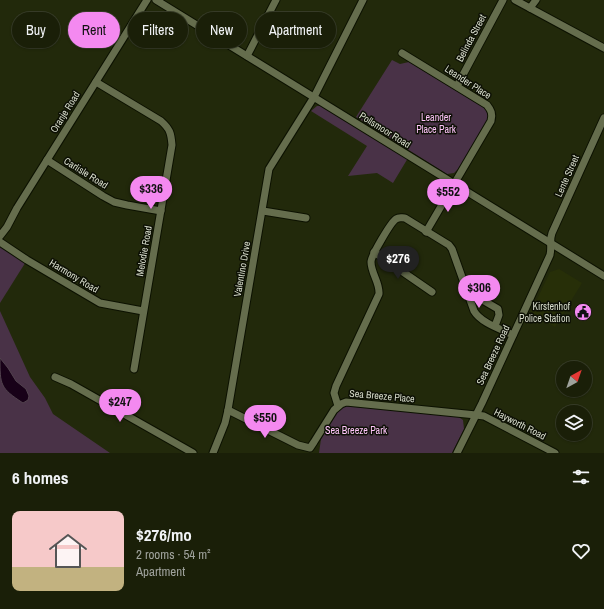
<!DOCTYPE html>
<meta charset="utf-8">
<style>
body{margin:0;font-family:"Archivo Narrow",sans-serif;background:#272c16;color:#f1f3f6;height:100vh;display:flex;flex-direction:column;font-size:15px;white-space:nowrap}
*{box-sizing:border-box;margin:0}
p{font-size:13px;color:#9fa29c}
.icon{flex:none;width:22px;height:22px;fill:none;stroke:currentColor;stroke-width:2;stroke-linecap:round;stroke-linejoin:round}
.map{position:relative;height:453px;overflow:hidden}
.details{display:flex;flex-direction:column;background:#1a1f08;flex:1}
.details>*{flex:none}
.hud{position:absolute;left:12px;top:12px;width:400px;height:36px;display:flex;gap:8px}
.needle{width:26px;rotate:40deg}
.tools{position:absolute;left:556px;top:361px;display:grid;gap:8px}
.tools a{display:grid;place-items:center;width:36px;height:36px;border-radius:50%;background:#1a1f08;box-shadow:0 1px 3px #0004,0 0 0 1px #383d29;font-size:20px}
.price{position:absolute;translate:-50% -34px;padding:0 9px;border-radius:14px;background:#f489f0;color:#111;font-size:13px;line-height:26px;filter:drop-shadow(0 1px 2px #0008)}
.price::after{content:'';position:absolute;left:50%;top:24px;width:12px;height:9px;margin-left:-6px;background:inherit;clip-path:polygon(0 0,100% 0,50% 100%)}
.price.active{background:#222;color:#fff}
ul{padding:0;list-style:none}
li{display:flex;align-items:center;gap:12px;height:100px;padding:0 12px}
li+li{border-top:1px solid #383d29}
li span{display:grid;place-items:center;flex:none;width:112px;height:80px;border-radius:8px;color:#555}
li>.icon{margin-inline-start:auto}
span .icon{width:48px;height:48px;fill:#fffc;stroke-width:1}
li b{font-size:17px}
h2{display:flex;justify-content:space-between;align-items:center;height:48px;padding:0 12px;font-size:17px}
.pill{padding:0 14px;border-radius:18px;background:#1a1f08;box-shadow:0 1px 3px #0004,0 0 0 1px #383d29;font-size:14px;line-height:36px}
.pill.active{background:#f489f0;color:#111}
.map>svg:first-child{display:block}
</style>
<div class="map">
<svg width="604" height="453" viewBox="0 0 604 453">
<rect width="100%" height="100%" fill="#22290b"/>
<path fill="#272f08" d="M559,269L582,283L555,327L531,312L550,272Z"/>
<g fill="#493247">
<path d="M392,60L400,64L409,62L483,107L488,113V121L458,169L454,173L447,174L356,117Z"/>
<path d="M317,106H324L408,158L393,183L377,173L348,176L367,146L311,111Z"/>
<path d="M0,242L27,260L0,303Z"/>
<path d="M0,311L30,377L45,398L53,414L110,453H0Z"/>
<path d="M345,406L457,416L463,420L464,429L452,453H319L321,439L338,411Z"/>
</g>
<path fill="#180118" stroke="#52434e" d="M0,358L8,368L16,381L26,389L29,396L28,400L23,403C0,388 0,385 0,358Z"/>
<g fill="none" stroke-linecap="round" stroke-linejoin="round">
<defs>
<g id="street">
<path d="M156,0L604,276"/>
<path d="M515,0L604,48"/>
<path d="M530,8L536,0"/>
<path d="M402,53L487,105C491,110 493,114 491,121L426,232"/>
<path d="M247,56L276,0"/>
<path d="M96,82L161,121C170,129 171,133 172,145L134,369"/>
<path d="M457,86L503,0"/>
<path d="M47,160L103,196L114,202L127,205L161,211"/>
<path d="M263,211L306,218"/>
<path d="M0,236L7,227L17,208L147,0"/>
<path d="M0,242L27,260L100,303L143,311"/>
<path d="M374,252L432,292"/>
<path d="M467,291L498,309L499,315L495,326"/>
<path d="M55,377L71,384L193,453"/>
<path d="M338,406L334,393L336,386L379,294C380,283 371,273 371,262C371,256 391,222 396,219C399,217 401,218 405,218L449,245L452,249L474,311C481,323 501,329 513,335"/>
<path d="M228,410L298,445L310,448L314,442L334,410L341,404L346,402L476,415L484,416L555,453"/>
<path d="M213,453L225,423L228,410L269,169L314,97L363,0"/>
<path d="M457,453L482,403L550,255C552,247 549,241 552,233L604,118"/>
</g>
</defs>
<use href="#street" stroke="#0c1100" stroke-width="9"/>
<use href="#street" stroke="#656d4d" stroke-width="7"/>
</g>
<defs>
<symbol id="civic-disc" viewBox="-11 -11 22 22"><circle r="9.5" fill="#f489f0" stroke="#0d1005"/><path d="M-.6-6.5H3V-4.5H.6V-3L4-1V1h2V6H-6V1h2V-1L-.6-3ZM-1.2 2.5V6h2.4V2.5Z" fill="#111"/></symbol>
</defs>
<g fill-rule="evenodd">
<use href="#civic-disc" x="573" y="302" width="20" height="20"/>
</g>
<g text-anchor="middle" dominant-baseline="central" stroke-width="3" stroke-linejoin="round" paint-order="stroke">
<g font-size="10" fill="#d8ddcc" stroke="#0d1005">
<text transform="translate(471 38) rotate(-62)">Belinda Street</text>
<text transform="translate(468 82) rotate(33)">Leander Place</text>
<text transform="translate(65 112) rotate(-58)">Oranje Road</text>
<text transform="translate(385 130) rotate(32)">Pollsmoor Road</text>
<text transform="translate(86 173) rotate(32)">Carlisle Road</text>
<text transform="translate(567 176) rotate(-66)">Lente Street</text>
<text transform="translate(144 251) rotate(-80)">Melodie Road</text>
<text transform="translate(242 269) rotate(-80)">Valentino Drive</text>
<text transform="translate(74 276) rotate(31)">Harmony Road</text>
<text transform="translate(493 355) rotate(-65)">Sea Breeze Road</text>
<text transform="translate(382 396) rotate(5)">Sea Breeze Place</text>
<text transform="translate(520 424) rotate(27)">Hayworth Road</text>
</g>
<g font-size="10" fill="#ffc5fb" stroke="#0d1005">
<text x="436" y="117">Leander<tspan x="436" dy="12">Place Park</tspan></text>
<text x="356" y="430">Sea Breeze Park</text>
</g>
<g font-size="10" fill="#d8ddcc" stroke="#0d1005" text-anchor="end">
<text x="570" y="306">Kirstenhof<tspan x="570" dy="12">Police Station</tspan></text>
</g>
</g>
</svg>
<div class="tools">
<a><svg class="needle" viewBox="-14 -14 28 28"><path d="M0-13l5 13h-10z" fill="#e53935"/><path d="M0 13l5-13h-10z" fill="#9fa29c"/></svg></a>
<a><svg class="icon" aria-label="layers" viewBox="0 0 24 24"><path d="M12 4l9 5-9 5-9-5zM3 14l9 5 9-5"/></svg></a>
</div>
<b class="price" style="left:151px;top:210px">$336</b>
<b class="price" style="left:448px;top:213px">$552</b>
<b class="price active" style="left:398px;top:280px">$276</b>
<b class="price" style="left:479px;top:309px">$306</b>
<b class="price" style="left:120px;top:423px">$247</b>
<b class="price" style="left:265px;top:439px">$550</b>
<div class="hud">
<a class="pill">Buy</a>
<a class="pill active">Rent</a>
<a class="pill">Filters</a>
<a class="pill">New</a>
<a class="pill">Apartment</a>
</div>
</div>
<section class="details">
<h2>6 homes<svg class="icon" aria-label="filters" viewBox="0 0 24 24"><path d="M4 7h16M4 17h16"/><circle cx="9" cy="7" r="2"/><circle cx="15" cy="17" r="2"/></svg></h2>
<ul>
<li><span style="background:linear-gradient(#f6c9c9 70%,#c2b280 0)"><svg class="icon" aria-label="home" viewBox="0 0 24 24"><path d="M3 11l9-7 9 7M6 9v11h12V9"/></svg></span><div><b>$276/mo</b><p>2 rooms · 54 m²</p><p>Apartment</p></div><svg class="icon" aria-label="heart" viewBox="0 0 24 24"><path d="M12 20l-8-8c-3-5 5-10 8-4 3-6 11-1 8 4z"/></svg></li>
</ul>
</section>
